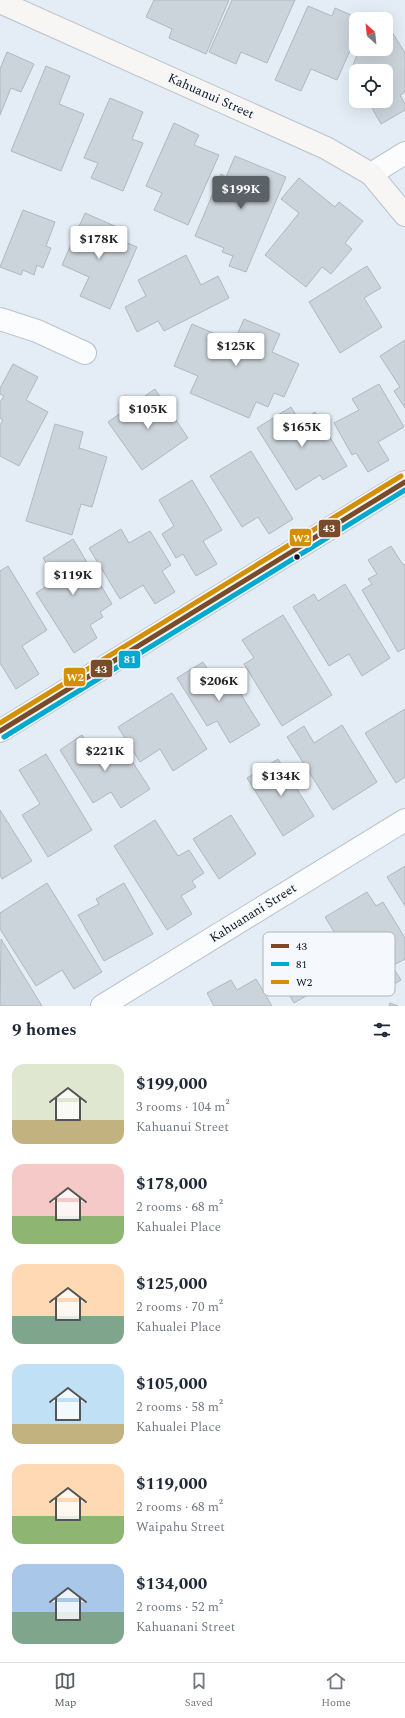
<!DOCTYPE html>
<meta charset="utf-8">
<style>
body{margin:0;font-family:Spectral,serif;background:#f6f6f7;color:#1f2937;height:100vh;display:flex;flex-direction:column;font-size:15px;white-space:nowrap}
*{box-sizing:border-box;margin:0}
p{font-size:13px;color:#747a83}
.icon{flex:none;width:22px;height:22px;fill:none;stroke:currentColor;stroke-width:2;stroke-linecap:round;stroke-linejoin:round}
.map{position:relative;height:1006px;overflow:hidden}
.sheet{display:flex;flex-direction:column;background:#fff;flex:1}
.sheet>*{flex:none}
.needle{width:26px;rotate:333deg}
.tools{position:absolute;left:349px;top:12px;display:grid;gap:8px}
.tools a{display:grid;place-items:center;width:44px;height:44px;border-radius:8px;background:#fff;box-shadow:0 4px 16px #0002;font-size:20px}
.price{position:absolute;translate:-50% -34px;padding:0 9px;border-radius:4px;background:#fff;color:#222;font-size:13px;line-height:26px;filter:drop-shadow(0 1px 2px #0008)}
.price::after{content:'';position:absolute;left:50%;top:24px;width:12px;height:9px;margin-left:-6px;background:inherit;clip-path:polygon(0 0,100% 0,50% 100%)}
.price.selected{background:#5a6167;color:#fff}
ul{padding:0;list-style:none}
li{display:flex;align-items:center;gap:12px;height:100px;padding:0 12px}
li span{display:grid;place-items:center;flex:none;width:112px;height:80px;border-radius:12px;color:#555}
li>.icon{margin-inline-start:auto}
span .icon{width:48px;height:48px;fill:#fffc;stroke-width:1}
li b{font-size:17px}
h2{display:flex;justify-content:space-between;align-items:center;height:48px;padding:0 12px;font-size:17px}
.dock{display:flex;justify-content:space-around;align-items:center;height:56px;border-top:1px solid #e0e1e3;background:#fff;font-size:11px;color:#747a83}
.dock a{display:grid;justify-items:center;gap:2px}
.dock .selected{color:#5a6167}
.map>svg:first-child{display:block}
</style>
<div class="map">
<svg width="405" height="1006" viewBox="0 0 405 1006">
<rect width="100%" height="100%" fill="#e4edf5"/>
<g fill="#ccd4db" stroke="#b0b8bf">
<path d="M154,0H229L206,54L169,38L172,29L146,17Z"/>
<path d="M232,0H295L267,63L241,52L236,64L209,52Z"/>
<path d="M308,6L332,16L335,8L360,19H356V37L337,80L311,69L301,91L275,80Z"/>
<path d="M389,27L405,53V92L400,95L405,104V110L381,124L368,101H386V71H356V81L351,71L359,49H386V28Z"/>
<path d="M7,52L34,64L21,92L11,88L0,115V69Z"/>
<path d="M46,66L70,76L59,104L84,114L61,171L11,151Z"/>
<path d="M110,98L143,112L132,139L143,143L123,191L91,178L98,163L84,158Z"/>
<path d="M174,123L199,135L194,145L219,155L188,225L154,210L162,193L146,186Z"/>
<path d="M235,156L286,177L246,272L229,266L233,256L222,252L224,248L195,236L221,174L226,177Z"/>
<path d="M299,178L335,207L339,202L363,221L345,243L352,249L331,274L322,267L306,287L265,255L299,213L281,199Z"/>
<path d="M23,210L55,222L46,246L51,248L43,268L37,265L34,275L23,270L21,275L0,267Z"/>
<path d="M85,213L117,227L113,237L137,247L110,309L80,296L89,277L62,265Z"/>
<path d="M186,255L201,285L218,276L229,298L164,331L158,321L137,332L125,307L146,296L138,280Z"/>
<path d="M367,266L381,288L364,298L382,327L340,353L309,302Z"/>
<path d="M244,319L280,334L272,352L299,364L284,397L274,393L268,407L256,402L249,418L190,393L198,376L174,366L192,324L234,342Z"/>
<path d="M405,340V408L394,391L400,387L380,356Z"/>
<path d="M13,364L38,377L26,400L48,412L19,466L0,456V425L3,420L0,418V402L4,396L0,394V388Z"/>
<path d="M379,384L404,427L378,442L389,460L368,472L356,453L352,455L334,423L359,410L352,399Z"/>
<path d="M155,389L188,438L142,470L108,422Z"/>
<path d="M291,407L300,422L315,412L347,466L323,480L320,475L296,490L257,428Z"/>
<path d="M55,424L83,432L79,448L107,457L92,507L81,504L72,535L26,521Z"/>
<path d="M251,451L293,519L269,534L258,517L242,527L210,476Z"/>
<path d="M192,480L222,530L203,541L217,564L196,576L183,554L176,558L162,534L174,526L159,500Z"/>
<path d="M121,529L129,543L150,531L171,565L162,571L175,592L155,604L143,585L120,599L89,548Z"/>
<path d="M73,539L112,604L100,612L103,617L90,625L97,638L74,653L36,593L56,580L43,558Z"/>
<path d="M391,546L403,565L405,564V648L398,652L362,590L372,584L368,579L377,574L368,560Z"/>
<path d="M8,566L47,630L22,646L39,674L16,689L0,663V571Z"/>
<path d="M345,584L390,658L362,676L349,654L329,666L293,607L314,594L318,601Z"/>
<path d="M283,615L332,695L282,726L244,664L254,658L242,640Z"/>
<path d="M203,662L217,684L230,677L260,725L230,743L217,721L207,726L177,678Z"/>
<path d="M172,693L207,749L173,771L160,749L140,762L118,727Z"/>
<path d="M405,709V777L396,783L365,733Z"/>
<path d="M342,725L377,782L333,810L287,737L304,726L314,743Z"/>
<path d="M82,735L96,756L119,741L150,789L121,808L111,792L93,803L60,750Z"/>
<path d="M46,754L92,830L48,857L22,815L40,804L19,770Z"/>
<path d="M278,759L314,816L283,836L247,778Z"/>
<path d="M0,810L32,861L2,879L0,875Z"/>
<path d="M231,815L256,854L219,879L193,839Z"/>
<path d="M155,820L178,856L189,850L204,873L192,881L196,887L181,896L192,914L167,930L114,846Z"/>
<path d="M405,866V906L387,877Z"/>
<path d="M47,883L102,972L74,989L62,970L36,986L0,929V913Z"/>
<path d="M124,883L153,934L104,961L78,915L99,904L96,899Z"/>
<path d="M367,892L376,906L383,902L405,938V959L392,966L401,980L373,996L325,917Z"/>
<path d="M292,934L302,953L328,938L347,972L294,1003L263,951Z"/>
<path d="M1,939L42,1006H0Z"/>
<path d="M256,979L272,1006H214L207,993L231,980L237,990Z"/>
<path d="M390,1003L398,1006H389Z"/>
</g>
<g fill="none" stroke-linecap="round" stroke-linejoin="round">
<defs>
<g id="street">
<path d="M371,174L405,153"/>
<path d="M0,319L37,331L85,353"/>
<path d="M102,1006L405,820"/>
</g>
<g id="secondary">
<path d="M0,2L326,148L371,174L405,215"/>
<path d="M0,731L405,482"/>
</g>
</defs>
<use href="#street" stroke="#bbc3c9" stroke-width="24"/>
<use href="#secondary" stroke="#bbc3c9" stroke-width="24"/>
<use href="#street" stroke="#fbfcfe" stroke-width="22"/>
<use href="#secondary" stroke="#f7f6f5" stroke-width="22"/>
<defs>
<path id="bus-1" d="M0,731L405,482"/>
<path id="bus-2" d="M4,737L405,490"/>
<path id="bus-3" d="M0,723L401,476"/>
</defs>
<use href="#bus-1" stroke="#f5f9fd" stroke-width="8"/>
<use href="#bus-2" stroke="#f5f9fd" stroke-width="8"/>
<use href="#bus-3" stroke="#f5f9fd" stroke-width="8"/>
<use href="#bus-1" stroke="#7a4b2a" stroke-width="5"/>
<use href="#bus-2" stroke="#00a9ce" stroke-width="5"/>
<use href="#bus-3" stroke="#d49004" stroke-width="5"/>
</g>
<circle fill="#0f161b" stroke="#f5f9fd" stroke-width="1.5" cx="297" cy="557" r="3.5"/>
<g text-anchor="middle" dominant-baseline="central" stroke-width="3" stroke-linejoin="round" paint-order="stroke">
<g font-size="13" fill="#0f161b" stroke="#f5f9fd">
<text transform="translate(211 96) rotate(24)">Kahuanui Street</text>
<text transform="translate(253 913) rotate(-32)">Kahuanani Street</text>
</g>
</g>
<rect x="263" y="932" width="132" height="64" rx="6" fill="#f5f9fd" stroke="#b0b5b9" stroke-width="1"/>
<rect x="271" y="944" width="18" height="4" fill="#7a4b2a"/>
<rect x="271" y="962" width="18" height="4" fill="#00a9ce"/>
<rect x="271" y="980" width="18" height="4" fill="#d49004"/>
<g font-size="11" fill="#0f161b">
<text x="296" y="950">43</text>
<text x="296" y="968">81</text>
<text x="296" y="986">W2</text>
</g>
<g stroke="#f5f9fd" stroke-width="1.5">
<rect x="318" y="519" width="23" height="19" rx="4" fill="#7a4b2a"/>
<rect x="289" y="528" width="23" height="19" rx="4" fill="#d49004"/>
<rect x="118" y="650" width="23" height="19" rx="4" fill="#00a9ce"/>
<rect x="90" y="659" width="23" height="19" rx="4" fill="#7a4b2a"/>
<rect x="63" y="667" width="23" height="20" rx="4" fill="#d49004"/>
</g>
<g font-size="11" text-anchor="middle" font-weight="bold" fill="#fff">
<text x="329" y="532">43</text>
<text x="301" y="542">W2</text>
<text x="130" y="663">81</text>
<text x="101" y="673">43</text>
<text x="75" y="681">W2</text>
</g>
</svg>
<div class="tools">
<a><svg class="needle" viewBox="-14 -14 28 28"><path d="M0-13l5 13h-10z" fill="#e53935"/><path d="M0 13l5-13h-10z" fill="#747a83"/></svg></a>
<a><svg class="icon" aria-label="locate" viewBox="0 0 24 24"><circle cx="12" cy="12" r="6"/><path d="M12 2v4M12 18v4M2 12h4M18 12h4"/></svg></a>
</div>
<b class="price selected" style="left:241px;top:210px">$199K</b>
<b class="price" style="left:99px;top:260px">$178K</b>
<b class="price" style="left:236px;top:367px">$125K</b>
<b class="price" style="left:148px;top:430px">$105K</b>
<b class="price" style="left:302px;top:448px">$165K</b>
<b class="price" style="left:73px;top:596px">$119K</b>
<b class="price" style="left:219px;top:702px">$206K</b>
<b class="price" style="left:105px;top:772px">$221K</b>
<b class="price" style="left:281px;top:797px">$134K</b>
</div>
<section class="sheet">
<h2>9 homes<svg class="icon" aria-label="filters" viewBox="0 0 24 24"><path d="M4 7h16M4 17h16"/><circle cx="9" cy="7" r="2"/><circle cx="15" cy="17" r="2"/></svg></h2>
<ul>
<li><span style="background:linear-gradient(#dfe7d0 70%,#c2b280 0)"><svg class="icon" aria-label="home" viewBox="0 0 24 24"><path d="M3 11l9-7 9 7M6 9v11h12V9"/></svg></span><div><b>$199,000</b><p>3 rooms · 104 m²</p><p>Kahuanui Street</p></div></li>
<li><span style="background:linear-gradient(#f6c9c9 65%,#8fb573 0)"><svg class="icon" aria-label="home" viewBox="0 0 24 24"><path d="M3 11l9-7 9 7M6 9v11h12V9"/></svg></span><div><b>$178,000</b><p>2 rooms · 68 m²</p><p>Kahualei Place</p></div></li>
<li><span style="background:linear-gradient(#ffd9b3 65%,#7fa58c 0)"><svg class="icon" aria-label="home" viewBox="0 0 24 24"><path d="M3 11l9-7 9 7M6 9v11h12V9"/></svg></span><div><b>$125,000</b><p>2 rooms · 70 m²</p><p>Kahualei Place</p></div></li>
<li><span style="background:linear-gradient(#bfe0f5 75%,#c2b280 0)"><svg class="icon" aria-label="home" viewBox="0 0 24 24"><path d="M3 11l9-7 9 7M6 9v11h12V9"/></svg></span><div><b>$105,000</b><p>2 rooms · 58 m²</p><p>Kahualei Place</p></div></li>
<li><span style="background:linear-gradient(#ffd9b3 65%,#8fb573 0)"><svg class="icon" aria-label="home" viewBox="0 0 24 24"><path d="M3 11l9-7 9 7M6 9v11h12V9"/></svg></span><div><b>$119,000</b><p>2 rooms · 68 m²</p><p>Waipahu Street</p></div></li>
<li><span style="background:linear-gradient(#a9c7e8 60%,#7fa58c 0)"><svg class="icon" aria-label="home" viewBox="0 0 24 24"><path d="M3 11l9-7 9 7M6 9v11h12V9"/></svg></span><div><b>$134,000</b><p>2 rooms · 52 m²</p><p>Kahuanani Street</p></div></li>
</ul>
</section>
<nav class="dock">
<a class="selected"><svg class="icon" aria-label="map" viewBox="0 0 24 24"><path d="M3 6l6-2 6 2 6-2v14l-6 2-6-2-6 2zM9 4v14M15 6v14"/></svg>Map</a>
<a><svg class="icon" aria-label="saved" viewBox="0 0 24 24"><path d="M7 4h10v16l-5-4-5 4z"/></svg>Saved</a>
<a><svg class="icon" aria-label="home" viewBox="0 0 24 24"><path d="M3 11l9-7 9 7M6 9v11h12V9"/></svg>Home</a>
</nav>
